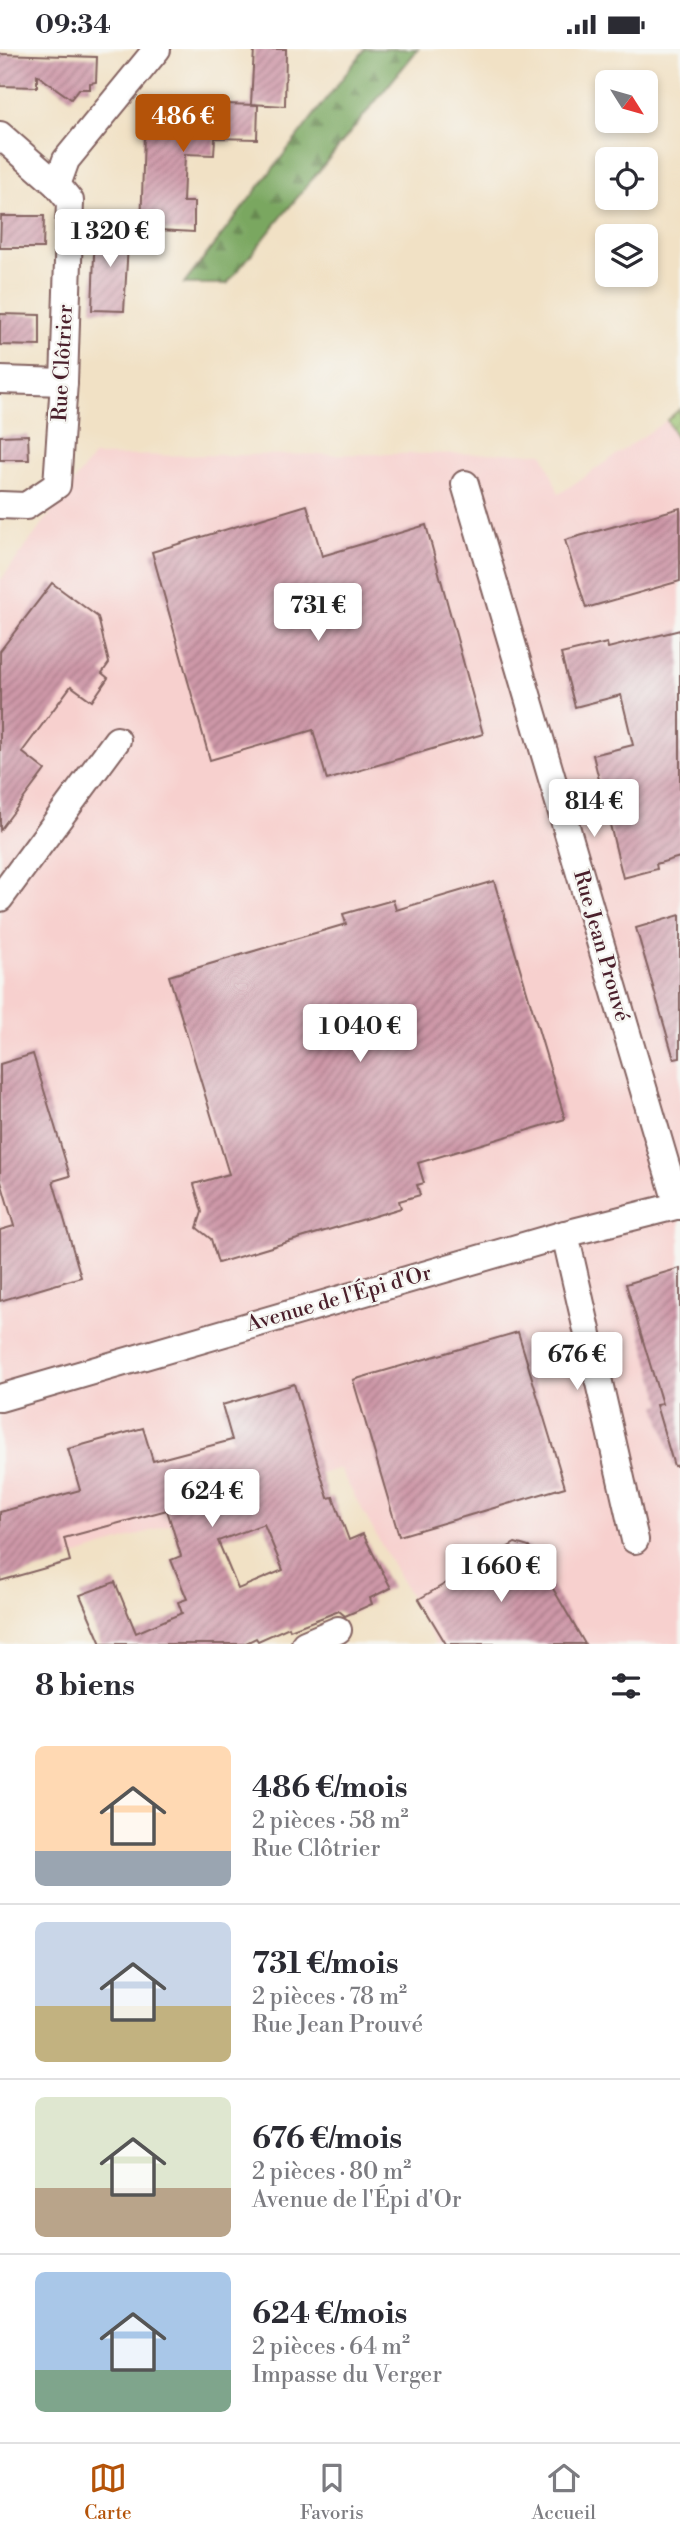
<!DOCTYPE html>
<html lang="fr">
<meta charset="utf-8">
<style>
body{margin:0;font-family:"Libre Bodoni",serif;background:#f7f7f7;color:#2b2b33;height:100vh;display:flex;flex-direction:column;font-size:26px;white-space:nowrap}
*{box-sizing:border-box;margin:0}
p{font-size:23px;color:#7c7c81}
.icon{flex:none;width:38px;height:38px;fill:none;stroke:currentColor;stroke-width:2;stroke-linecap:round;stroke-linejoin:round}
.map{position:relative;height:1595px;overflow:hidden}
.sheet{display:flex;flex-direction:column;background:#fff;flex:1}
.sheet>*{flex:none}
.needle{width:46px;rotate:127deg}
.tools{position:absolute;left:595px;top:21px;display:grid;gap:14px}
.tools a{display:grid;place-items:center;width:63px;height:63px;border-radius:10px;background:#fff;box-shadow:0 4px 10px #0003;font-size:35px}
.price{position:absolute;translate:-50% -60px;padding:0 16px;border-radius:7px;background:#fff;color:#222;font-size:23px;line-height:46px;filter:drop-shadow(0 2px 4px #0008)}
.price::after{content:'';position:absolute;left:50%;top:42px;width:21px;height:16px;margin-left:-10px;background:inherit;clip-path:polygon(0 0,100% 0,50% 100%)}
.price.current{background:#b45309;color:#fff}
ul{padding:0;list-style:none}
li{display:flex;align-items:center;gap:21px;height:175px;padding:0 35px}
li+li{border-top:2px solid #e1e1e2}
li span{display:grid;place-items:center;flex:none;width:196px;height:140px;border-radius:10px;color:#555}
li>.icon{margin-inline-start:auto}
span .icon{width:84px;height:84px;fill:#fffc;stroke-width:1}
li b{font-size:30px}
h2{display:flex;justify-content:space-between;align-items:center;height:84px;padding:0 35px;font-size:30px}
.status{display:flex;justify-content:space-between;align-items:center;height:49px;padding:0 35px;background:#fff;direction:ltr}
.status svg{height:19px;fill:currentColor}
.menu{display:flex;justify-content:space-around;align-items:center;height:98px;border-top:2px solid #e1e1e2;background:#fff;font-size:19px;color:#7c7c81}
.menu a{display:grid;justify-items:center;gap:4px}
.menu .current{color:#b45309}
.map>svg:first-child{display:block}
</style>
<div class="status"><b>09:34</b><svg viewBox="0 0 49 12"><path d="M0 12V9h3v3zM5 12V6h3v6zM10 12V3h3v9zM15 12V0h3v12zM26 1h20v11H26zM47 4h2v5h-2z"/></svg></div>
<div class="map">
<svg width="680" height="1595" viewBox="0 0 680 1595">
<defs>
<pattern id="forest-firs" width="22" height="20" patternUnits="userSpaceOnUse" patternTransform="scale(1.75)"><rect width="22" height="20" fill="#7aa761"/><path d="M5 1l3.5 6h-7zM16 11l3.5 6h-7z" fill="#668750"/></pattern>
<pattern id="garden-furrows" width="10" height="10" patternUnits="userSpaceOnUse" patternTransform="scale(1.75)"><rect width="10" height="10" fill="#99c16e"/><path d="M-1 1l2-2M0 10L10 0M9 11l2-2" fill="none" stroke="#85a55f"/></pattern>
<pattern id="building-hatch" width="6" height="6" patternUnits="userSpaceOnUse" patternTransform="scale(1.75)"><rect width="6" height="6" fill="#ce98a8"/><path d="M-1 1l2-2M0 6l6-6M5 7l2-2" fill="none" stroke="#a97b89"/></pattern>
</defs>
<rect width="100%" height="100%" fill="#f6f6f2"/>
<filter id="ink" filterUnits="userSpaceOnUse"><feTurbulence type="fractalNoise" baseFrequency=".0143" numOctaves="2"/><feDisplacementMap in="SourceGraphic" scale="14" xChannelSelector="R" yChannelSelector="G"/><feConvolveMatrix kernelMatrix="1 2 1 2 8 2 1 2 1" color-interpolation-filters="sRGB"/></filter>
<filter id="wash" filterUnits="userSpaceOnUse"><feTurbulence type="fractalNoise" baseFrequency=".00686" numOctaves="4" result="noise"/><feDisplacementMap in="SourceGraphic" scale="28" xChannelSelector="R" yChannelSelector="G"/><feGaussianBlur stdDeviation="1.57" result="paint"/><feColorMatrix in="noise" values="0 0 0 0 0 0 0 0 0 0 0 0 0 0 0 0 0 1.4 0 .05"/><feComposite in="paint" operator="in"/></filter>
<g filter="url(#wash)">
<rect width="100%" height="100%" fill="#f1e1c5"/>
<path fill="#f7d0ce" d="M667,371L680,397V1595H436L339,1419L0,1532V532L93,407L543,404L559,445Z"/>
<path fill="url(#forest-firs)" stroke="#626346" stroke-width="2" d="M365,0H418L227,235H184Z"/>
<path fill="url(#garden-furrows)" stroke="#72704c" stroke-width="2" d="M680,360V397L667,371Z"/>
<g id="blocks">
<g fill="url(#building-hatch)" fill-rule="evenodd">
<path d="M254,0H286L285,57L251,55Z"/>
<path d="M0,5L97,8L96,33L90,34V40H79L71,50L37,26V38L0,37Z"/>
<path d="M155,50L187,52V54L258,56L257,90L215,89L214,106L185,105L183,153H194V183L141,180L145,55Z"/>
<path d="M1,167H44L43,199H0Z"/>
<path d="M95,178L129,179L124,262L92,261Z"/>
<path d="M0,265L40,266V297L0,296Z"/>
<path d="M28,386L29,411H0V387Z"/>
<path d="M307,456L322,507L426,476L483,685L327,731L313,681L210,711L152,503Z"/>
<path d="M680,459V532L586,559L565,491Z"/>
<path d="M52,534L98,568L109,614L102,624L108,629L92,652L71,637L22,703L45,721L0,781V602Z"/>
<path d="M680,581V808L656,815L657,820L623,829L593,706L633,696L621,646L575,658L561,605L607,594L608,599Z"/>
<path d="M494,832L565,1070L418,1114L424,1134L417,1136L420,1146L399,1152L401,1159L218,1214L211,1190L197,1179L202,1163L194,1135L229,1125L169,927L346,875L343,865L393,851L396,861Z"/>
<path d="M680,866V1009L674,1010L636,879Z"/>
<path d="M33,1005L70,1127L53,1132L81,1228L0,1252V1181L14,1177L0,1129V1015Z"/>
<path d="M680,1219V1416L674,1417L656,1356L662,1355L626,1235Z"/>
<path d="M518,1283L565,1438L399,1487L353,1331Z"/>
<path d="M294,1335L328,1449L333,1448L349,1491L363,1485L391,1539L370,1549L372,1555L345,1567L339,1562L290,1581L289,1578L258,1592L256,1589L244,1595H101L80,1546L115,1533L136,1584L182,1564L178,1553L187,1550L171,1511L181,1507L167,1461L64,1489L70,1512L0,1532V1463L80,1441L68,1400L143,1379L153,1412L232,1391L222,1356ZM264,1475L283,1521L238,1540L218,1492Z"/>
<path d="M515,1494L529,1498L585,1595H446L419,1550Z"/>
</g>
</g>
</g>
<g filter="url(#ink)">
<use href="#blocks" fill-opacity="0" stroke="#846361" stroke-width="2"/>
<g fill="none" stroke-linecap="round" stroke-linejoin="round">
<defs>
<g id="street">
<path d="M0,86L57,136"/>
<path d="M0,331L64,333"/>
<path d="M465,435L678,1157"/>
<path d="M0,456L26,457L57,436L64,333L70,152L57,136L66,111L157,0"/>
<path d="M0,849L117,691"/>
<path d="M565,1185L635,1491"/>
<path d="M0,1349L565,1185L680,1156"/>
<path d="M305,1595L338,1581"/>
</g>
</defs>
<use href="#street" stroke="#846361" stroke-width="30"/>
<use href="#street" stroke="#fff" stroke-width="26"/>
</g>
</g>
<g text-anchor="middle" dominant-baseline="central" stroke-width="5" stroke-linejoin="round" paint-order="stroke">
<g font-size="21" fill="#4a1f2b" stroke="#f6f6f2">
<text transform="translate(63 314) rotate(-87)">Rue Clôtrier</text>
<text transform="translate(601 897) rotate(74)">Rue Jean Prouvé</text>
<text transform="translate(339 1250) rotate(-16)">Avenue de l'Épi d'Or</text>
</g>
</g>
</svg>
<div class="tools">
<a><svg class="needle" viewBox="-14 -14 28 28"><path d="M0-13l5 13h-10z" fill="#e53935"/><path d="M0 13l5-13h-10z" fill="#7c7c81"/></svg></a>
<a><svg class="icon" aria-label="locate" viewBox="0 0 24 24"><circle cx="12" cy="12" r="6"/><path d="M12 2v4M12 18v4M2 12h4M18 12h4"/></svg></a>
<a><svg class="icon" aria-label="layers" viewBox="0 0 24 24"><path d="M12 4l9 5-9 5-9-5zM3 14l9 5 9-5"/></svg></a>
</div>
<b class="price current" style="left:183px;top:105px">486 €</b>
<b class="price" style="left:110px;top:220px">1 320 €</b>
<b class="price" style="left:318px;top:594px">731 €</b>
<b class="price" style="left:594px;top:790px">814 €</b>
<b class="price" style="left:360px;top:1015px">1 040 €</b>
<b class="price" style="left:577px;top:1343px">676 €</b>
<b class="price" style="left:212px;top:1480px">624 €</b>
<b class="price" style="left:501px;top:1555px">1 660 €</b>
</div>
<section class="sheet">
<h2>8 biens<svg class="icon" aria-label="filters" viewBox="0 0 24 24"><path d="M4 7h16M4 17h16"/><circle cx="9" cy="7" r="2"/><circle cx="15" cy="17" r="2"/></svg></h2>
<ul>
<li><span style="background:linear-gradient(#ffd9b3 75%,#9aa5b1 0)"><svg class="icon" aria-label="home" viewBox="0 0 24 24"><path d="M3 11l9-7 9 7M6 9v11h12V9"/></svg></span><div><b>486 €/mois</b><p>2 pièces · 58 m²</p><p>Rue Clôtrier</p></div></li>
<li><span style="background:linear-gradient(#c9d6e8 60%,#c2b280 0)"><svg class="icon" aria-label="home" viewBox="0 0 24 24"><path d="M3 11l9-7 9 7M6 9v11h12V9"/></svg></span><div><b>731 €/mois</b><p>2 pièces · 78 m²</p><p>Rue Jean Prouvé</p></div></li>
<li><span style="background:linear-gradient(#dfe7d0 65%,#b9a48a 0)"><svg class="icon" aria-label="home" viewBox="0 0 24 24"><path d="M3 11l9-7 9 7M6 9v11h12V9"/></svg></span><div><b>676 €/mois</b><p>2 pièces · 80 m²</p><p>Avenue de l'Épi d'Or</p></div></li>
<li><span style="background:linear-gradient(#a9c7e8 70%,#7fa58c 0)"><svg class="icon" aria-label="home" viewBox="0 0 24 24"><path d="M3 11l9-7 9 7M6 9v11h12V9"/></svg></span><div><b>624 €/mois</b><p>2 pièces · 64 m²</p><p>Impasse du Verger</p></div></li>
</ul>
</section>
<nav class="menu">
<a class="current"><svg class="icon" aria-label="map" viewBox="0 0 24 24"><path d="M3 6l6-2 6 2 6-2v14l-6 2-6-2-6 2zM9 4v14M15 6v14"/></svg>Carte</a>
<a><svg class="icon" aria-label="saved" viewBox="0 0 24 24"><path d="M7 4h10v16l-5-4-5 4z"/></svg>Favoris</a>
<a><svg class="icon" aria-label="home" viewBox="0 0 24 24"><path d="M3 11l9-7 9 7M6 9v11h12V9"/></svg>Accueil</a>
</nav>
